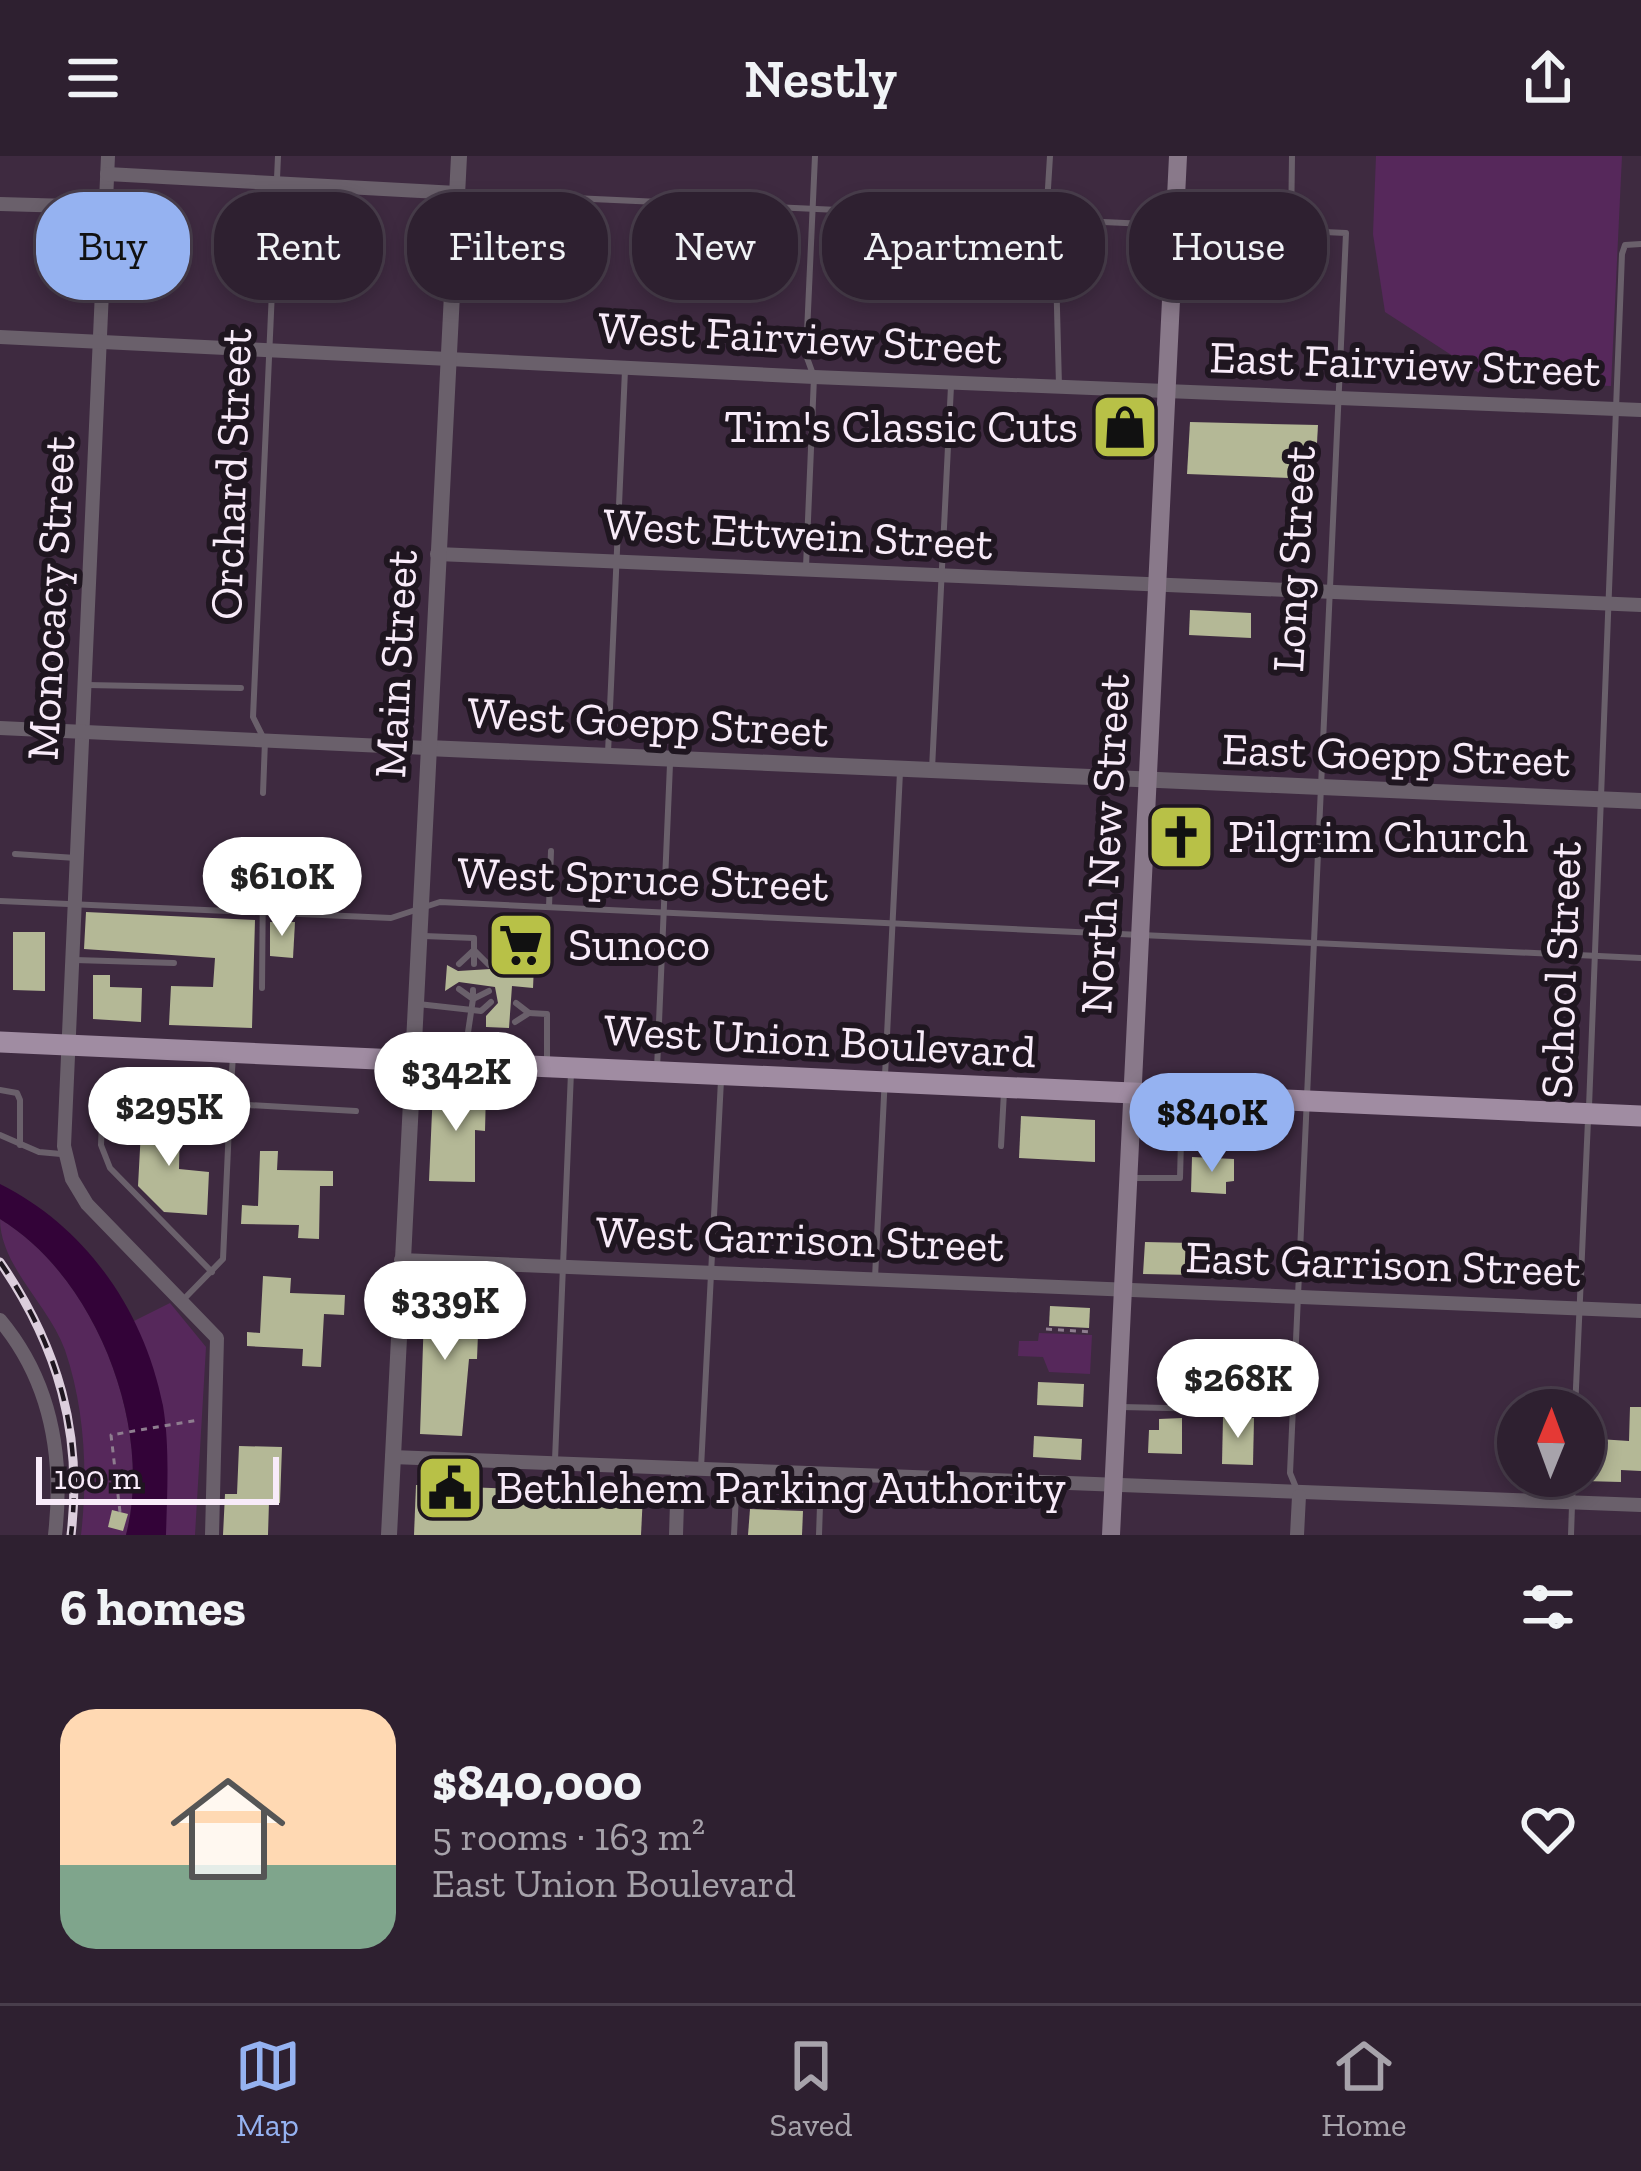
<!DOCTYPE html>
<meta charset="utf-8">
<style>
body{margin:0;font-family:"Zilla Slab",serif;background:#362838;color:#f1f3f6;height:100vh;display:flex;flex-direction:column;font-size:45px;white-space:nowrap}
*{box-sizing:border-box;margin:0}
p{font-size:39px;color:#a7a3ab}
.icon{flex:none;width:66px;height:66px;fill:none;stroke:currentColor;stroke-width:2;stroke-linecap:round;stroke-linejoin:round}
.map{position:relative;height:1379px;overflow:hidden}
.side{display:flex;flex-direction:column;background:#2e2030;flex:1}
.side>*{flex:none}
.top-card{position:absolute;left:36px;top:36px;width:1569px;height:108px;display:flex;gap:24px}
.needle{width:78px;rotate:1deg}
.buttons{position:absolute;left:1497px;top:1233px;display:grid;gap:24px}
.buttons a{display:grid;place-items:center;width:108px;height:108px;border-radius:50%;background:#2e2030;box-shadow:0 6px 18px #0003,0 0 0 3px #493e4c;font-size:60px}
.scale{position:absolute;left:36px;bottom:30px;width:243px;box-sizing:border-box;padding-left:12px;border:6px solid #f8ebf9;border-top:0;font-size:33px;line-height:42px;white-space:nowrap;color:#f8ebf9;-webkit-text-stroke:9px #1f1620;paint-order:stroke}
.price{position:absolute;translate:-50% -102px;padding:0 27px;border-radius:42px;background:#fff;color:#222;font-size:39px;line-height:78px;filter:drop-shadow(0 3px 6px #0008)}
.price::after{content:'';position:absolute;left:50%;top:72px;width:36px;height:27px;margin-left:-18px;background:inherit;clip-path:polygon(0 0,100% 0,50% 100%)}
.price.current{background:#95b2f1;color:#111}
ul{padding:0;list-style:none}
li{display:flex;align-items:center;gap:36px;height:300px;padding:0 60px}
li+li{border-top:3px solid #493e4c}
li span{display:grid;place-items:center;flex:none;width:336px;height:240px;border-radius:36px;color:#555}
li>.icon{margin-inline-start:auto}
span .icon{width:144px;height:144px;fill:#fffc;stroke-width:1}
li b{font-size:51px}
h2{display:flex;justify-content:space-between;align-items:center;height:144px;padding:0 60px;font-size:51px}
.tag{padding:0 42px;border-radius:48px;background:#2e2030;box-shadow:0 6px 18px #0003,0 0 0 3px #493e4c;font-size:42px;line-height:108px}
.tag.current{background:#95b2f1;color:#111}
header{display:flex;justify-content:space-between;align-items:center;height:156px;padding:0 60px;background:#2e2030;font-size:54px;font-weight:600}
.tab-bar{display:flex;justify-content:space-around;align-items:center;height:168px;border-top:3px solid #493e4c;background:#2e2030;font-size:33px;color:#a7a3ab}
.tab-bar a{display:grid;justify-items:center;gap:6px}
.tab-bar .current{color:#95b2f1}
.map>svg:first-child{display:block}
</style>
<header><svg class="icon" aria-label="menu" viewBox="0 0 24 24"><path d="M4 6h16M4 12h16M4 18h16"/></svg>Nestly<svg class="icon" aria-label="share" viewBox="0 0 24 24"><path d="M12 15V3M7 8l5-5 5 5M5 13v7h14v-7"/></svg></header>
<div class="map">
<svg width="1641" height="1379" viewBox="0 0 1641 1379">
<rect width="100%" height="100%" fill="#3e2a40"/>
<g fill="#56285b">
<path d="M1376,0H1622L1611,230L1493,226L1385,156L1373,78Z"/>
<path d="M0,1063C96,1121 154,1272 126,1379H81C88,1318 85,1253 65,1194C49,1149 0,1110 0,1063Z"/>
<path d="M170,1147L206,1191L195,1379H166L163,1250L132,1166Z"/>
<path d="M1039,1177L1092,1179L1090,1218L1049,1216L1043,1201L1018,1200L1019,1185H1038Z"/>
</g>
<path fill="#330338" d="M0,1028C86,1071 144,1154 163,1250C170,1291 167,1338 166,1379H126C154,1272 96,1121 0,1063Z"/>
<g fill="#b4b896">
<path d="M1190,266L1318,269L1315,323L1187,318Z"/>
<path d="M1190,454L1251,457V482L1189,479Z"/>
<path d="M86,756L255,764L252,872L169,869L171,830L213,831L215,802L84,793Z"/>
<path d="M509,764L536,765L533,832L512,830L509,872L486,871V860L498,847L495,831L459,826L445,835L447,809L458,815L507,812Z"/>
<path d="M270,766H295L293,802L270,800Z"/>
<path d="M13,776H45V835L13,834Z"/>
<path d="M93,819H110V831L142,832L141,866L93,863Z"/>
<path d="M433,933L486,935L485,975L475,974V1026L429,1025Z"/>
<path d="M142,956L168,958V967L180,963L179,1013L209,1016L207,1059L164,1056L138,1030Z"/>
<path d="M1021,960L1095,964V1006L1019,1002Z"/>
<path d="M260,995H278L277,1014L333,1015V1030H320L319,1083L298,1082L299,1069L241,1068L242,1049L258,1050Z"/>
<path d="M1192,1001L1234,1003V1025L1226,1026V1038L1191,1036Z"/>
<path d="M1145,1086L1194,1087V1119L1143,1118Z"/>
<path d="M263,1120L291,1122L290,1137L345,1139L344,1159L324,1158L321,1211L302,1210L303,1193L247,1190V1176L260,1177Z"/>
<path d="M425,1129L457,1130V1169L478,1178L477,1203H469L462,1280L420,1278Z"/>
<path d="M1050,1150L1090,1152L1089,1172L1049,1170Z"/>
<path d="M1038,1226L1084,1228L1083,1251L1037,1249Z"/>
<path d="M1630,1251H1641V1315L1621,1314V1326L1584,1325V1282L1629,1285Z"/>
<path d="M1223,1261L1254,1262L1253,1309L1222,1308Z"/>
<path d="M1182,1262V1298L1148,1297L1149,1274H1159V1263Z"/>
<path d="M1034,1280L1082,1283L1081,1304L1033,1301Z"/>
<path d="M239,1290L282,1291L280,1347L269,1346L268,1379H223L225,1338H237Z"/>
<path d="M416,1329L643,1338L641,1379H414Z"/>
<path d="M750,1353L803,1355L802,1379H748Z"/>
<path d="M112,1354L128,1358L123,1375L108,1371Z"/>
</g>
<g fill="none" stroke-linecap="round" stroke-linejoin="round">
<g stroke="#8e7d8f" stroke-width="3" stroke-dasharray="6 6" stroke-linecap="butt">
<path d="M1046,1173L1092,1176"/>
<path d="M120,1356L111,1279L198,1264"/>
</g>
<g stroke="#6a606b" stroke-width="6">
<path d="M461,37L1346,77L1290,1317L1297,1334"/>
<path d="M1046,64L1050,0"/>
<path d="M1291,74L1292,0"/>
<path d="M1056,114L1059,230"/>
<path d="M806,411L814,221L806,199L815,0"/>
<path d="M87,529L241,532"/>
<path d="M608,597L625,214"/>
<path d="M932,613L951,230"/>
<path d="M263,637L265,585L253,561L278,0"/>
<path d="M15,698L76,702"/>
<path d="M0,745L391,762L440,746C841,764 1240,785 1641,802"/>
<path d="M549,751L551,695"/>
<path d="M424,780L474,782V794L489,809"/>
<path d="M75,804L174,807"/>
<path d="M459,808L474,794V808"/>
<path d="M262,832L263,722"/>
<path d="M459,833L473,843L464,903"/>
<path d="M473,834V843L489,835"/>
<path d="M418,848L481,855L491,846"/>
<path d="M529,857L547,858V908"/>
<path d="M515,866L529,857L516,847"/>
<path d="M233,899L230,948L356,955"/>
<path d="M657,913L670,608"/>
<path d="M0,934L17,937L20,944V989"/>
<path d="M1589,951L1622,98L1625,89L1641,88"/>
<path d="M0,979L39,996L61,998"/>
<path d="M1181,986H1228L1229,947"/>
<path d="M1001,990L1004,936"/>
<path d="M1132,1022H1180L1182,946"/>
<path d="M875,1122L900,616"/>
<path d="M184,1143L223,1103L230,948L103,941L101,989L110,1012L212,1116"/>
<path d="M1121,1251L1259,1254"/>
<path d="M1575,1254L1588,964"/>
<path d="M555,1304L571,916"/>
<path d="M701,1312L721,924"/>
<path d="M734,1379L737,1317"/>
<path d="M819,1379L821,1320"/>
<path d="M1571,1379L1573,1320"/>
</g>
<g stroke="#6a606b" stroke-width="14">
<path d="M108,0L64,990L72,1023L87,1048L217,1182L212,1379"/>
<path d="M107,18L457,37"/>
<path d="M0,48L105,51"/>
<path d="M0,181L814,221L1641,254"/>
<path d="M437,398L1641,449"/>
<path d="M0,572L427,592"/>
<path d="M401,1104L1641,1155"/>
<path d="M0,1164C51,1225 64,1300 55,1379"/>
<path d="M392,1301L1641,1349"/>
<path d="M676,1379L678,1315"/>
<path d="M1297,1379L1299,1340"/>
</g>
<g stroke="#6a606b" stroke-width="16">
<path d="M427,592L1641,645"/>
<path d="M389,1379L459,0"/>
</g>
<path stroke="#89798a" stroke-width="18" d="M1111,1379L1178,0"/>
<path stroke="#a08ca2" stroke-width="21" d="M0,886L1641,960"/>
<defs>
<path id="rail" d="M0,1106C58,1190 83,1277 71,1379"/>
</defs>
<use href="#rail" stroke="#dccedd" stroke-width="9"/>
<use href="#rail" stroke="#1f1620" stroke-width="4.5" stroke-dasharray="14" stroke-linecap="butt"/>
</g>
<defs>
<symbol id="shop-square" viewBox="-11 -11 22 22"><rect x="-9" y="-9" width="18" height="18" rx="4" fill="#b8c147" stroke="#1f1620"/><path d="M-5-2.5h2.3a2.7 3.5 0 0 1 5.4 0H5L5.5 6h-11ZM-1.5-2.5h3a1.5 2.3 0 0 0-3 0Z" fill="#111"/></symbol>
<symbol id="church-square" viewBox="-11 -11 22 22"><rect x="-9" y="-9" width="18" height="18" rx="4" fill="#b8c147" stroke="#1f1620"/><path d="M-1.2-6h2.4v3.5h3.3v2.4h-3.3V6h-2.4V-.1h-3.3v-2.4h3.3Z" fill="#111"/></symbol>
<symbol id="supermarket-square" viewBox="-11 -11 22 22"><rect x="-9" y="-9" width="18" height="18" rx="4" fill="#b8c147" stroke="#1f1620"/><path d="M-6-5.5h2.5l.6 2H6L4.5 2H-2.5L-4.4-4H-6ZM-1.5 3.2a1.3 1.3 0 1 0 .1 0ZM3 3.2a1.3 1.3 0 1 0 .1 0Z" fill="#111"/></symbol>
<symbol id="civic-square" viewBox="-11 -11 22 22"><rect x="-9" y="-9" width="18" height="18" rx="4" fill="#b8c147" stroke="#1f1620"/><path d="M-.6-6.5H3V-4.5H.6V-3L4-1V1h2V6H-6V1h2V-1L-.6-3ZM-1.2 2.5V6h2.4V2.5Z" fill="#111"/></symbol>
</defs>
<g fill-rule="evenodd">
<use href="#shop-square" x="1087" y="233" width="76" height="76"/>
<use href="#church-square" x="1143" y="643" width="76" height="76"/>
<use href="#supermarket-square" x="483" y="751" width="76" height="76"/>
<use href="#civic-square" x="412" y="1294" width="76" height="76"/>
</g>
<g text-anchor="middle" dominant-baseline="central" stroke-width="12" stroke-linejoin="round" paint-order="stroke">
<g font-size="45" fill="#f8ebf9" stroke="#1f1620">
<text transform="translate(800 182) rotate(3)">West Fairview Street</text>
<text transform="translate(1405 208) rotate(2)">East Fairview Street</text>
<text transform="translate(231 318) rotate(-88)">Orchard Street</text>
<text transform="translate(798 378) rotate(3)">West Ettwein Street</text>
<text transform="translate(1294 403) rotate(-87)">Long Street</text>
<text transform="translate(51 442) rotate(-87)">Monocacy Street</text>
<text transform="translate(396 508) rotate(-87)">Main Street</text>
<text transform="translate(648 566) rotate(3)">West Goepp Street</text>
<text transform="translate(1396 599) rotate(2)">East Goepp Street</text>
<text transform="translate(1105 688) rotate(-87)">North New Street</text>
<text transform="translate(643 723) rotate(2)">West Spruce Street</text>
<text transform="translate(1561 814) rotate(-88)">School Street</text>
<text transform="translate(820 885) rotate(3)">West Union Boulevard</text>
<text transform="translate(800 1083) rotate(2)">West Garrison Street</text>
<text transform="translate(1383 1108) rotate(2)">East Garrison Street</text>
</g>
<g font-size="45" fill="#f8ebf9" stroke="#1f1620" text-anchor="start">
<text x="1078" y="271" text-anchor="end">Tim's Classic Cuts</text>
<text x="1228" y="681">Pilgrim Church</text>
<text x="568" y="789">Sunoco</text>
<text x="496" y="1332">Bethlehem Parking Authority</text>
</g>
</g>
</svg>
<div class="buttons">
<a><svg class="needle" viewBox="-14 -14 28 28"><path d="M0-13l5 13h-10z" fill="#e53935"/><path d="M0 13l5-13h-10z" fill="#a7a3ab"/></svg></a>
</div>
<div class="scale">100 m</div>
<b class="price" style="left:282px;top:783px">$610K</b>
<b class="price" style="left:456px;top:978px">$342K</b>
<b class="price" style="left:169px;top:1013px">$295K</b>
<b class="price current" style="left:1212px;top:1019px">$840K</b>
<b class="price" style="left:445px;top:1207px">$339K</b>
<b class="price" style="left:1238px;top:1285px">$268K</b>
<div class="top-card">
<a class="tag current">Buy</a>
<a class="tag">Rent</a>
<a class="tag">Filters</a>
<a class="tag">New</a>
<a class="tag">Apartment</a>
<a class="tag">House</a>
</div>
</div>
<section class="side">
<h2>6 homes<svg class="icon" aria-label="filters" viewBox="0 0 24 24"><path d="M4 7h16M4 17h16"/><circle cx="9" cy="7" r="2"/><circle cx="15" cy="17" r="2"/></svg></h2>
<ul>
<li><span style="background:linear-gradient(#ffd9b3 65%,#7fa58c 0)"><svg class="icon" aria-label="home" viewBox="0 0 24 24"><path d="M3 11l9-7 9 7M6 9v11h12V9"/></svg></span><div><b>$840,000</b><p>5 rooms · 163 m²</p><p>East Union Boulevard</p></div><svg class="icon" aria-label="heart" viewBox="0 0 24 24"><path d="M12 20l-8-8c-3-5 5-10 8-4 3-6 11-1 8 4z"/></svg></li>
</ul>
</section>
<nav class="tab-bar">
<a class="current"><svg class="icon" aria-label="map" viewBox="0 0 24 24"><path d="M3 6l6-2 6 2 6-2v14l-6 2-6-2-6 2zM9 4v14M15 6v14"/></svg>Map</a>
<a><svg class="icon" aria-label="saved" viewBox="0 0 24 24"><path d="M7 4h10v16l-5-4-5 4z"/></svg>Saved</a>
<a><svg class="icon" aria-label="home" viewBox="0 0 24 24"><path d="M3 11l9-7 9 7M6 9v11h12V9"/></svg>Home</a>
</nav>
